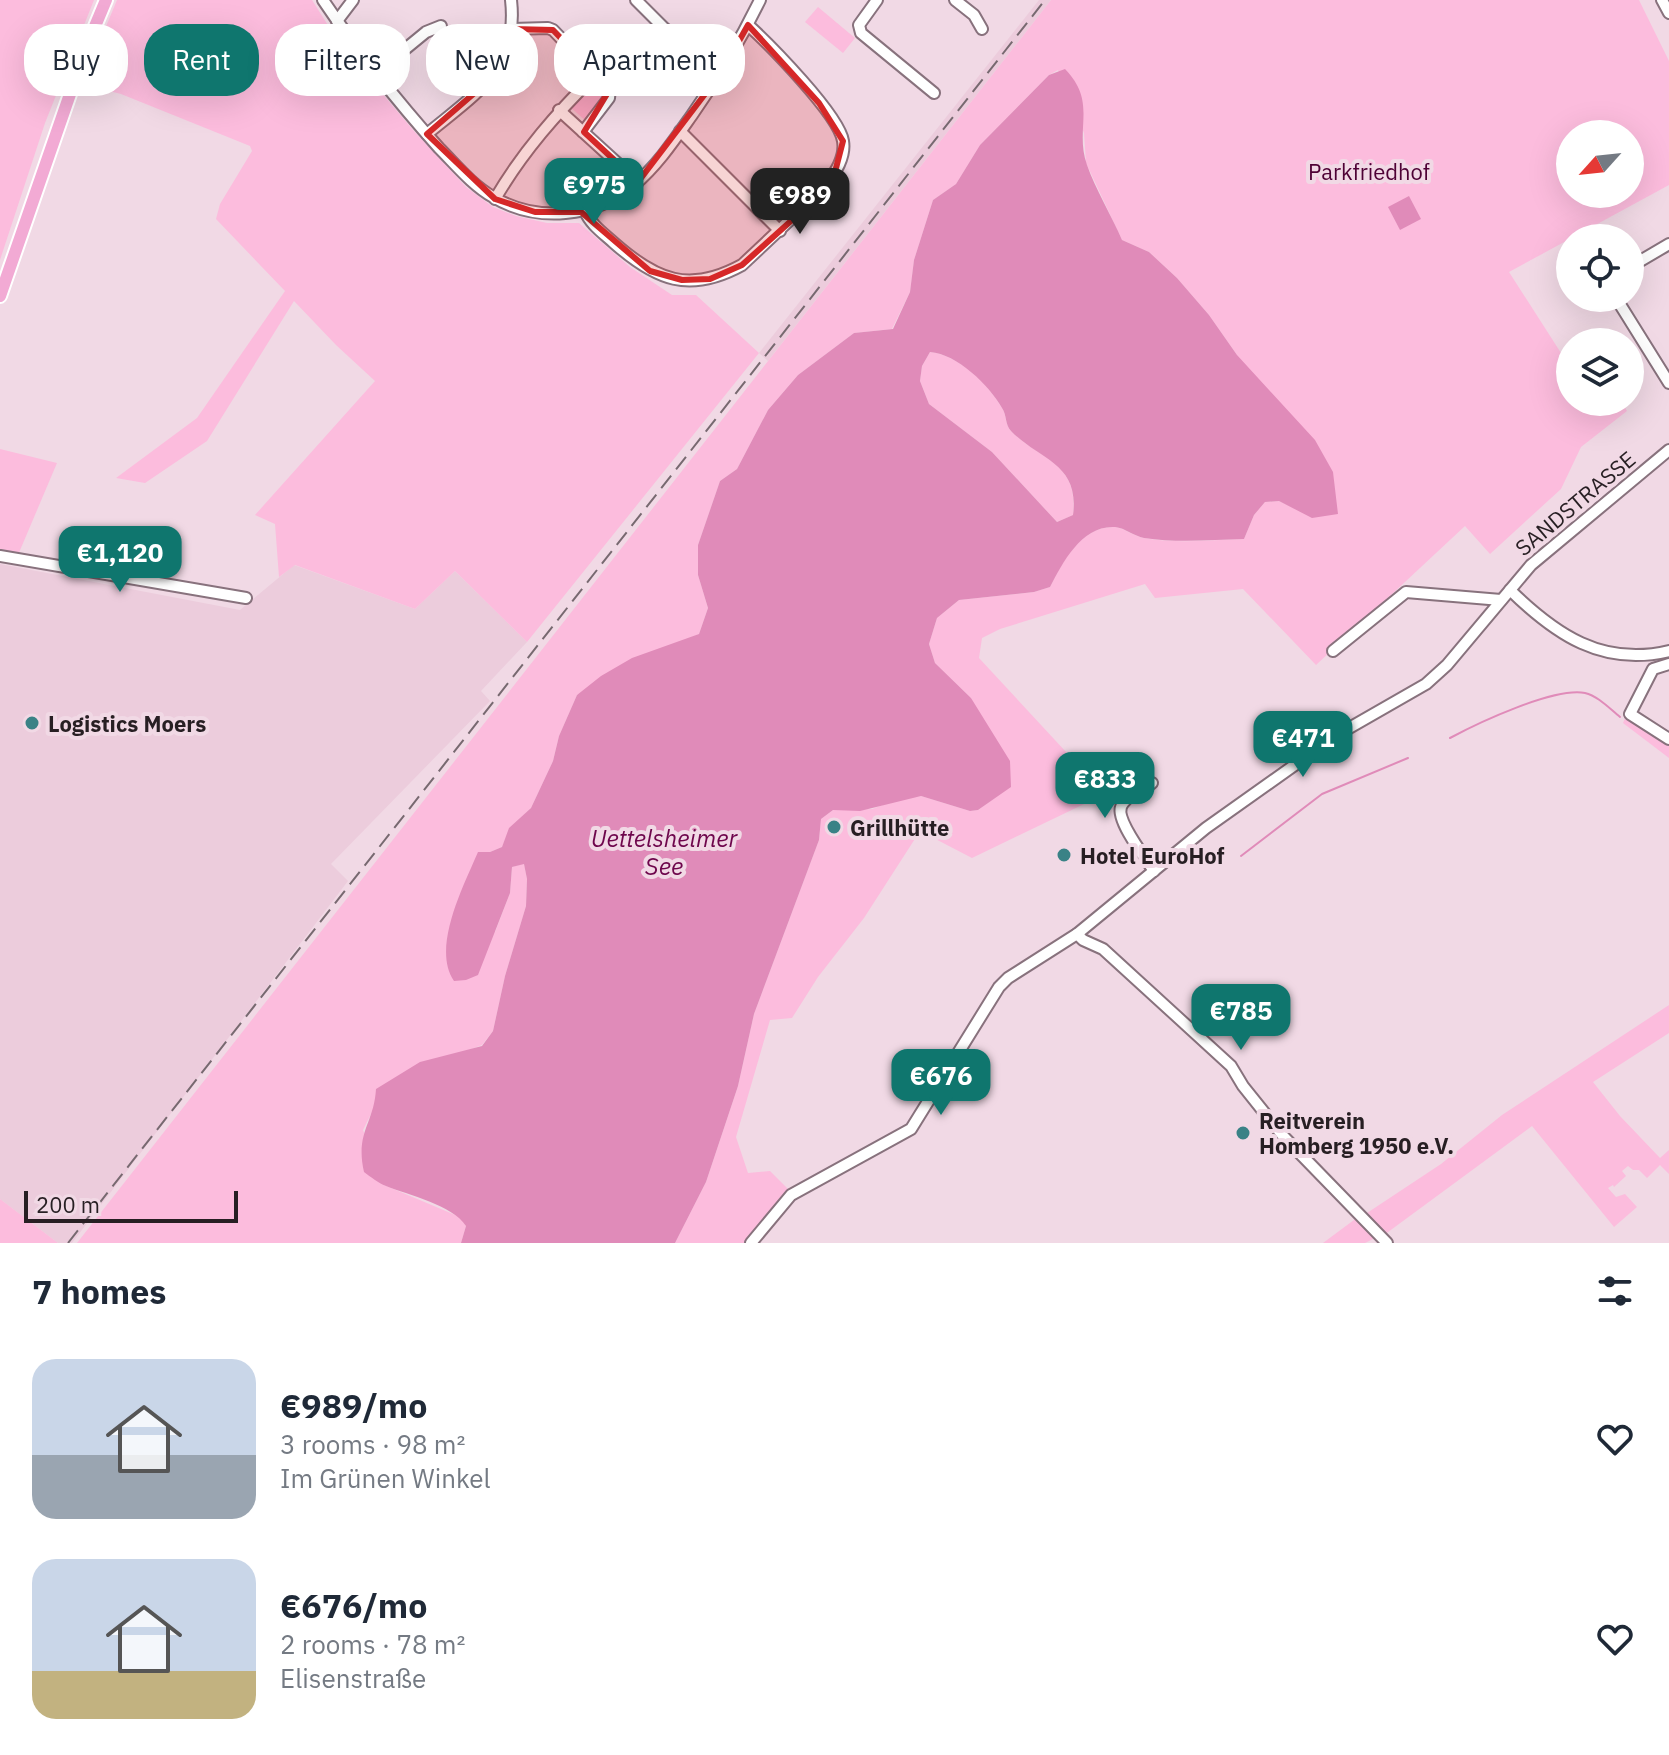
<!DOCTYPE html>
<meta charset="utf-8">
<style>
body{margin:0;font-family:"IBM Plex Sans",sans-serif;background:#f6f6f7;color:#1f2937;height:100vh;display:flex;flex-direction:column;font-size:30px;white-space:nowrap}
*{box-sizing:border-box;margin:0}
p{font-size:26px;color:#747a83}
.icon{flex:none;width:44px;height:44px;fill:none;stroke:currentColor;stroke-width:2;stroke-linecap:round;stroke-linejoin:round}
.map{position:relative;height:1243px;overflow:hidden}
.panel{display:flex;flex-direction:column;background:#fff;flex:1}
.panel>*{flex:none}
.top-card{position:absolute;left:24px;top:24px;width:800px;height:72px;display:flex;gap:16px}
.needle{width:52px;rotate:243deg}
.controls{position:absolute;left:1556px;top:120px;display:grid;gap:16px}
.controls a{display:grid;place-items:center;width:88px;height:88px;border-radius:50%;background:#fff;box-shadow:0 8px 32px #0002;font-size:40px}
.scale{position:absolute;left:24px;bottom:20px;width:214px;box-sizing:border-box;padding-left:8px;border:4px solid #271f23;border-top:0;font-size:22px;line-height:28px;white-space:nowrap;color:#271f23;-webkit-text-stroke:6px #f1d9e5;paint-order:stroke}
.price{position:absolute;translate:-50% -68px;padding:0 18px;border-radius:16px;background:#0f766e;color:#fff;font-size:26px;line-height:52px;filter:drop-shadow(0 2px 4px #0008)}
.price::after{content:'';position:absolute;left:50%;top:48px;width:24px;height:18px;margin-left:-12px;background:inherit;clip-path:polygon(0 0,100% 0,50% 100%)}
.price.active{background:#222;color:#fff}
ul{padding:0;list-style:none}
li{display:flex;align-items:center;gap:24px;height:200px;padding:0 32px}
li span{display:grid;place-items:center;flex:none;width:224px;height:160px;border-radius:24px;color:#555}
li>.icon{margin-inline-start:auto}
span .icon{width:96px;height:96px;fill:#fffc;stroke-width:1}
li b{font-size:34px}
h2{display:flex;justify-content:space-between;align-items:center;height:96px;padding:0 32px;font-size:34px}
.chip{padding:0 28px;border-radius:32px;background:#fff;box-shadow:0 8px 32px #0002;font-size:28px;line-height:72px}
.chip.active{background:#0f766e;color:#fff}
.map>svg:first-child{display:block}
</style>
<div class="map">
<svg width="1669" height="1243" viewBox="0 0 1669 1243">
<rect width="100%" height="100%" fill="#f1d9e5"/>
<g fill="#ecccdc">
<path d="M1039,0H1051L768,361L759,353Z"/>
<path d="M0,564L240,610L294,565L415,609L455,571L527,642L481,691L490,701L331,864L348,881L72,1243H58L0,1199Z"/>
</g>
<g fill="#fcbcdd" fill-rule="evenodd">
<path d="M0,0H94L45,123L0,260Z"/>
<path d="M117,0H312L338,41L414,131L466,187L493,207L516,216L547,223H579L630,267L672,295H696L759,353L527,642L455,571L415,609L295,565L279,577L275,524L255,515L375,381L336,345L294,301L207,441L145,483L116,478L197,418L285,291L216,219L220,204L252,151L250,146L121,94L82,84Z"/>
<path d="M1051,0H1639L1669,61V185L1509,272L1570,367V402H1591L1593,405L1599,402H1622L1627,411L1581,447L1561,489L1490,554L1465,526L1316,665L1243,589L1155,598L1145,584L1000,629L982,638L979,658L1105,794L972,858L920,831L864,918L818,977L792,1018L770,1020L736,1137L748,1173L770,1171L788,1189L744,1243H675L706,1182L738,1086L754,1014L819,840L821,819L833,810L872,809L899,799L921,796L970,811L978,810L1011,786L971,698L935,663L929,644L937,618L959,600L1034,592L1050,587C1062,562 1082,525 1115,527C1124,528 1134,536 1144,538C1176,544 1211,540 1244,539L1254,515L1265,502L1279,501L1292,507L1237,355L1209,315L1177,278L1149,252L1122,240L1086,163L1084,133L1058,70L1049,75L980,145L956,184L933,200L914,260L910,292L892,329L854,333L798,375L768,410L737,469L720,481L698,545V575L708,608L699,634L577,695L559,736L553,761L531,808L510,828L502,847L490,852L495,932L510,893L512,867L524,863L527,879L526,906L505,976L493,1031L482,1045L464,1052L375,1106L363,1130L384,1185L460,1217L466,1226L461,1243H77ZM1570,134H1630V194H1570Z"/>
<path d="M818,7L855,38L843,53L805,22Z"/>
<path d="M593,83L601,84L607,95L587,122L569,106Z"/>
<path d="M930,352C959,355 988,384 1002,408C1007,415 1005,425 1011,431C1040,460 1079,462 1073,515L1057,522L992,452L929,404L920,381L922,366Z"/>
<path d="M0,449L57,463L18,555L0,552Z"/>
<path d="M1627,714L1669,741V758L1623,723Z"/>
<path d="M1669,1005V1033L1593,1082L1620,1116L1660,1158L1669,1150V1174L1660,1165L1647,1178L1639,1170H1633L1628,1166L1622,1171L1626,1176L1614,1187L1613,1185L1608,1188L1616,1197L1625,1194L1637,1207L1614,1227L1532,1126L1384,1235L1364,1215L1441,1164L1502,1115Z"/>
<path d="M0,1199L58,1243H0Z"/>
<path d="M1358,1217L1374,1234L1373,1239L1365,1243H1323Z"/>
</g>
<g fill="#e08bb9" fill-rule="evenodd">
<path d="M1065,69C1098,103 1074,128 1087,165C1095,188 1112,217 1122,240L1149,252L1177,278L1209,315L1237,355L1315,440L1333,472L1338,514L1312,518L1279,501L1265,502L1254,515L1244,539C1211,540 1176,543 1144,538C1134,536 1125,528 1115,527C1082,525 1063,562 1050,587L1034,592L959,600L937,618L929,644L935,663L971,698L1010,761L1011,787L978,810L970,811L921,796L860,811L833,810L821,819L819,840L754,1014L738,1086L706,1182L675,1243H461L466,1226C453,1205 408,1195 386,1186C378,1183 371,1177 364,1172C355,1132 374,1124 376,1089L420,1062L482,1046L493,1031L505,976L526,906L527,879L524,864L512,867L510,893L478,975L466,980L454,981C431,948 464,885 478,852H490L502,847L509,828L531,808L553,761L559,736L577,695L601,676L632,658L699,634L708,608L698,575V545L720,481L737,469L768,410L798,375L854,333L893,329L910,292L914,260L933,200L956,184L980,145L1049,75ZM930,352C957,354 989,385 1002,408C1007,415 1005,425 1011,431C1039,460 1080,463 1073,515L1057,522L992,452L929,404L920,381L922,366Z"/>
<path d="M1409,196L1421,219L1400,230L1388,207Z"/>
</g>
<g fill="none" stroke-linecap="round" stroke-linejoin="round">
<g stroke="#e08bb9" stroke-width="2">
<path d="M1450,738C1478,723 1554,687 1585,693C1598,696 1610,709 1620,717"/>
<path d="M1241,856L1322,794L1408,758"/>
</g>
<defs>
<g id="minor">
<path d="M323,0C358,52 397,101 439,148C456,165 472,185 493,197C537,223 595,218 634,185C657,166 675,139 692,115C718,78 740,41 760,0"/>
<path d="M636,0L664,28L721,73"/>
<path d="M877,0L859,25L861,33L934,93"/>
<path d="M955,0L974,15L982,29"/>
<path d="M1662,0L1669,13"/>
<path d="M337,21L353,0"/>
<path d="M512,29L548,28L553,30L610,89L609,98L583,132"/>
<path d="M376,73L426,32L441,26"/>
<path d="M559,110L638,182"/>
<path d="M680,131L780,231"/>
<path d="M427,134C475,94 519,70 511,0"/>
<path d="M495,199C523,151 557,113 596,74"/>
<path d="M585,211C590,224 603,233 614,243C656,280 689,294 742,265L825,187C834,174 846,158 843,141C839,115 769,44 748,25"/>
<path d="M1630,267L1669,244"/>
<path d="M1616,298L1669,383"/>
<path d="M0,556L246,598"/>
<path d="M1510,590C1555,634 1602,667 1669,651"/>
<path d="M1333,651L1406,592L1501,600"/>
<path d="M1669,664L1653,669L1630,714L1669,739"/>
<path d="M1152,783C1144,788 1124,797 1121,807C1116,821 1146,859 1154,871"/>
<path d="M1077,934L1083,940L1103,949L1231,1066L1243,1086L1283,1136L1387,1243"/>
<path d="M751,1243L791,1195L911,1129L999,987L1008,978L1077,934L1206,828L1337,735L1426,684L1447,665L1531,565L1669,450"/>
</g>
<path id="major" d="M0,296L86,48L106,0"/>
</defs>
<use href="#minor" stroke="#88727d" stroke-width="14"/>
<use href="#major" stroke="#fff" stroke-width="16"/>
<use href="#minor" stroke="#fff" stroke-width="10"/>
<use href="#major" stroke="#f2aad4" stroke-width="12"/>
<path stroke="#776970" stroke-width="2" stroke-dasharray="16 8" stroke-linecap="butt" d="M68,1243L1045,0"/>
</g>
<path fill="#d62828" fill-opacity="0.2" stroke="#d62828" stroke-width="6" stroke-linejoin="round" d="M748,25L819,103L843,141L835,172L811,203L742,265L710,279L682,280L650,271L581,212H535L495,199L427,134L493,77L512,29L553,30L610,89L584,132L638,182L721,73Z"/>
<g fill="#3a8286" stroke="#f1d9e5" stroke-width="3">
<circle cx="32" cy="723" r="8"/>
<circle cx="834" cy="827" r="8"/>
<circle cx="1064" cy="855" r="8"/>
<circle cx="1243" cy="1133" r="8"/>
</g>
<g text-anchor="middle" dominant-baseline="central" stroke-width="8" stroke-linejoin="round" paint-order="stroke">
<g font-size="22" fill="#4e0135" stroke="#f1d9e5">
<text x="1369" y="171">Parkfriedhof</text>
</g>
<g font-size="22" fill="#271f23" stroke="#f1d9e5">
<text transform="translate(1575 503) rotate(-40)">SANDSTRASSE</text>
</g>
<g font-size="22" font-weight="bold" fill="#271f23" stroke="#f1d9e5" text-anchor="start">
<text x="48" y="723">Logistics Moers</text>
<text x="850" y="827">Grillhütte</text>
<text x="1080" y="855">Hotel EuroHof</text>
<text x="1259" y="1120">Reitverein<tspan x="1259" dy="25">Homberg 1950 e.V.</tspan></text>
</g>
<g font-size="24" font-style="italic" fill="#6e064c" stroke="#f1d9e5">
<text x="664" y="838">Uettelsheimer<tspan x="664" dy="28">See</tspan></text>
</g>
</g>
</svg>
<div class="controls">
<a><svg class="needle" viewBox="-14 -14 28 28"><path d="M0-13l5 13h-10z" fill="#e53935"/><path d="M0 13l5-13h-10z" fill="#747a83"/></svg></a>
<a><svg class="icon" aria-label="locate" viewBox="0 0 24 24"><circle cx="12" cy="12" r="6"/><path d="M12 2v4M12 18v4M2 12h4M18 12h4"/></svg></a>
<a><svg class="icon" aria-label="layers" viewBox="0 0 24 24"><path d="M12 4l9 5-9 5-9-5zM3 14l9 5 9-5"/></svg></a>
</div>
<div class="scale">200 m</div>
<b class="price" style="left:594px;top:226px">€975</b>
<b class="price active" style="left:800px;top:236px">€989</b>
<b class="price" style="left:120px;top:594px">€1,120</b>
<b class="price" style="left:1303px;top:779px">€471</b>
<b class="price" style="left:1105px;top:820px">€833</b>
<b class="price" style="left:1241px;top:1052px">€785</b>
<b class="price" style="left:941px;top:1117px">€676</b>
<div class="top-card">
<a class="chip">Buy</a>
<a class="chip active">Rent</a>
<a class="chip">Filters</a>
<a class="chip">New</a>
<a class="chip">Apartment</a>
</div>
</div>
<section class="panel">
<h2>7 homes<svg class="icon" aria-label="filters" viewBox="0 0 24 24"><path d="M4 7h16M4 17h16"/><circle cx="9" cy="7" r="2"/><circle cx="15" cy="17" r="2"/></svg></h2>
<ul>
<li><span style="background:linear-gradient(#c9d6e8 60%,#9aa5b1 0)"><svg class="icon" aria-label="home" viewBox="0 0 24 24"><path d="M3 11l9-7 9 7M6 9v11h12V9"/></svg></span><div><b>€989/mo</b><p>3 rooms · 98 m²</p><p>Im Grünen Winkel</p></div><svg class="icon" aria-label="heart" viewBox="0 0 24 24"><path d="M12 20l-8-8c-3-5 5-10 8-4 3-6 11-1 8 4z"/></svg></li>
<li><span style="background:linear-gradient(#c9d6e8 70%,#c2b280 0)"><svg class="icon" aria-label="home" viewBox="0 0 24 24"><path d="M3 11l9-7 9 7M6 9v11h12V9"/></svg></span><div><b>€676/mo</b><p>2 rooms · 78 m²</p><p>Elisenstraße</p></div><svg class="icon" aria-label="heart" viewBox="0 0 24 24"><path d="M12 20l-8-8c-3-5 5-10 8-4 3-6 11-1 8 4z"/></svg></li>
</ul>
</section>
